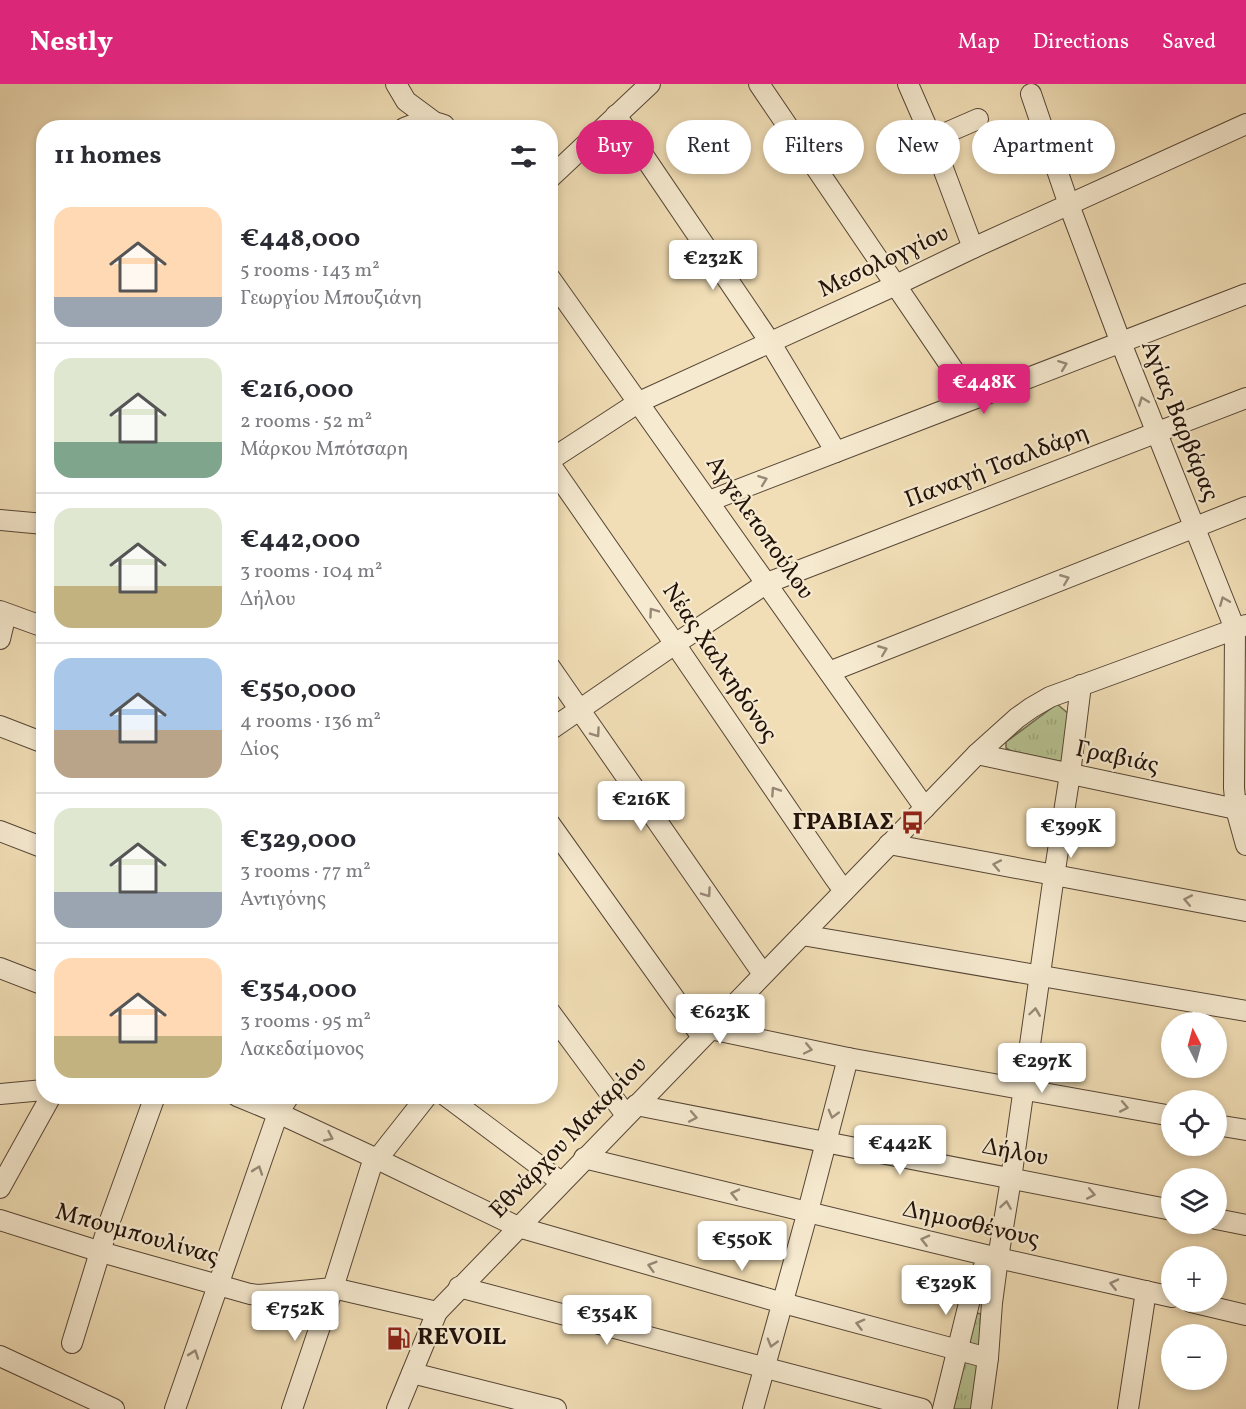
<!DOCTYPE html>
<meta charset="utf-8">
<style>
body{margin:0;font-family:Vollkorn,serif;background:#f2f2f3;color:#2b2b33;height:100vh;display:flex;flex-direction:column;font-size:22px;white-space:nowrap}
*{box-sizing:border-box;margin:0}
p{font-size:20px;color:#7c7c81}
.icon{flex:none;width:33px;height:33px;fill:none;stroke:currentColor;stroke-width:2;stroke-linecap:round;stroke-linejoin:round}
.map{position:relative;flex:1;overflow:hidden}
.panel{position:absolute;left:36px;top:36px;width:522px;height:984px;display:flex;flex-direction:column;background:#fff;border-radius:24px;box-shadow:0 3px 9px #0003}
.panel>*{flex:none}
.guide{position:absolute;left:576px;top:36px;width:570px;height:54px;display:flex;gap:12px}
.needle{width:39px;rotate:354deg}
.fabs{position:absolute;left:1161px;top:928px;display:grid;gap:12px}
.fabs a{display:grid;place-items:center;width:66px;height:66px;border-radius:50%;background:#fff;box-shadow:0 3px 9px #0003;font-size:30px}
.price{position:absolute;translate:-50% -51px;padding:0 14px;border-radius:6px;background:#fff;color:#222;font-size:20px;line-height:39px;filter:drop-shadow(0 2px 3px #0008)}
.price::after{content:'';position:absolute;left:50%;top:36px;width:18px;height:14px;margin-left:-9px;background:inherit;clip-path:polygon(0 0,100% 0,50% 100%)}
.price.active{background:#db2777;color:#fff}
ul{padding:0;list-style:none}
li{display:flex;align-items:center;gap:18px;height:150px;padding:0 18px}
li+li{border-top:2px solid #e1e1e2}
li span{display:grid;place-items:center;flex:none;width:168px;height:120px;border-radius:18px;color:#555}
li>.icon{margin-inline-start:auto}
span .icon{width:72px;height:72px;fill:#fffc;stroke-width:1}
li b{font-size:26px}
h2{display:flex;justify-content:space-between;align-items:center;height:72px;padding:0 18px;font-size:26px}
.pill{padding:0 21px;border-radius:27px;background:#fff;box-shadow:0 3px 9px #0003;font-size:21px;line-height:54px}
.pill.active{background:#db2777;color:#fff}
header{display:flex;align-items:center;gap:36px;box-sizing:border-box;height:84px;padding:0 30px;background:#db2777;color:#fff}
header strong{font-size:28px}
nav{display:flex;gap:33px;margin-inline-start:auto;font-size:21px}
.map>svg:first-child{display:block}
</style>
<header>
<strong>Nestly</strong>
<nav><a>Map</a><a>Directions</a><a>Saved</a></nav>
</header>
<div class="map">
<svg width="1246" height="1325" viewBox="0 0 1246 1325">
<defs>
<pattern id="grass-tufts" width="24" height="20" patternUnits="userSpaceOnUse" patternTransform="scale(1.5)"><rect width="24" height="20" fill="#b6c291"/><path d="M3 7l-1-3M5 7V3M7 7l1-3M15 17l-1-3M17 17v-4M19 17l1-3" fill="none" stroke="#9ca67c"/></pattern>
</defs>
<rect width="100%" height="100%" fill="#f1deb6"/>
<filter id="stains"><feTurbulence type="fractalNoise" baseFrequency=".00333" numOctaves="4"/><feColorMatrix values="0 0 0 0 .2 0 0 0 0 .09 0 0 0 0 .02 0 0 0 .5 -.17"/></filter>
<radialGradient id="worn" r=".72"><stop offset=".6" stop-color="#630" stop-opacity="0"/><stop offset="1" stop-color="#630" stop-opacity=".3"/></radialGradient>
<g fill="url(#grass-tufts)" stroke="#6c6a4e" stroke-width="1.5">
<path d="M1057,620L1070,631L1063,678L1011,667L1006,664V658Z"/>
<path d="M970,1227L988,1232L982,1268L962,1261Z"/>
<path d="M958,1271L981,1278L974,1325H946Z"/>
</g>
<g fill="none" stroke-linecap="round" stroke-linejoin="round">
<defs>
<g id="minor">
<path d="M396,0L406,17L433,37"/>
<path d="M759,0L973,315"/>
<path d="M908,0L932,55L973,164"/>
<path d="M1031,10L1069,121L1121,259L1235,545L1234,704L1236,725L1246,761"/>
<path d="M616,31L770,258L836,368"/>
<path d="M404,44C420,38 428,35 444,41L445,44"/>
<path d="M932,55L978,35"/>
<path d="M550,94L650,0"/>
<path d="M550,194L925,724"/>
<path d="M550,376L639,318L896,201L973,164L1246,40"/>
<path d="M550,380L675,560L834,793L844,807"/>
<path d="M709,417L1246,210"/>
<path d="M0,436L44,440"/>
<path d="M0,527L44,543"/>
<path d="M0,555L6,530"/>
<path d="M550,583L763,890"/>
<path d="M829,588L1246,423"/>
<path d="M0,642L44,659"/>
<path d="M550,646L675,560L767,499L1246,314"/>
<path d="M977,670L1236,725L1246,721"/>
<path d="M550,740L702,953"/>
<path d="M0,747L44,764"/>
<path d="M889,760L1246,827"/>
<path d="M802,851L1246,927"/>
<path d="M0,884L44,901"/>
<path d="M550,928L626,1031"/>
<path d="M710,945L848,974L1172,1032"/>
<path d="M0,1010L44,1006"/>
<path d="M237,1012L278,1029L377,1075L518,1143L783,1219L988,1274"/>
<path d="M446,1012L561,1098"/>
<path d="M636,1021L1172,1126"/>
<path d="M1216,1041L1246,1046"/>
<path d="M584,1074L998,1174L1172,1213"/>
<path d="M0,1104L51,1012"/>
<path d="M1216,1135L1246,1141"/>
<path d="M0,1136L101,1168L250,1210L259,1211L333,1204L437,1228"/>
<path d="M459,1203L922,1325"/>
<path d="M1191,1218L1246,1231"/>
<path d="M72,1259L108,1142L155,1012"/>
<path d="M0,1272L114,1325"/>
<path d="M412,1289L556,1325"/>
<path d="M175,1325L278,1029L289,1012"/>
<path d="M292,1325L333,1204L371,1083L427,1012"/>
<path d="M397,1325L437,1228L977,670L1017,634L1031,624L1050,613L1246,541"/>
<path d="M753,1325L808,1127L848,974"/>
<path d="M943,1325L973,1203L985,1181L998,1174"/>
<path d="M981,1325L988,1274L992,1219L998,1174L1011,1095L1052,805L1070,690L1081,601"/>
<path d="M1128,1325L1146,1207"/>
</g>
</defs>
<use href="#minor" stroke="#564535" stroke-width="22"/>
<use href="#minor" stroke="#f6ead0" stroke-width="20"/>
</g>
<defs><path id="oneway-chevron" d="M-2-3.5L2.5 0L-2 3.5" fill="none" stroke-width="1.6" stroke-linecap="round" stroke-linejoin="round" transform="scale(1.5)"/></defs>
<g stroke="#978977">
<use href="#oneway-chevron" transform="translate(1063 281) rotate(-21)"/>
<use href="#oneway-chevron" transform="translate(1143 317) rotate(-111)"/>
<use href="#oneway-chevron" transform="translate(763 396) rotate(-21)"/>
<use href="#oneway-chevron" transform="translate(1065 495) rotate(-22)"/>
<use href="#oneway-chevron" transform="translate(1224 517) rotate(-112)"/>
<use href="#oneway-chevron" transform="translate(653 528) rotate(-125)"/>
<use href="#oneway-chevron" transform="translate(883 566) rotate(-22)"/>
<use href="#oneway-chevron" transform="translate(596 649) rotate(55)"/>
<use href="#oneway-chevron" transform="translate(775 707) rotate(-124)"/>
<use href="#oneway-chevron" transform="translate(997 781) rotate(-169)"/>
<use href="#oneway-chevron" transform="translate(707 809) rotate(55)"/>
<use href="#oneway-chevron" transform="translate(1188 816) rotate(-169)"/>
<use href="#oneway-chevron" transform="translate(1035 928) rotate(-82)"/>
<use href="#oneway-chevron" transform="translate(808 965) rotate(12)"/>
<use href="#oneway-chevron" transform="translate(1124 1023) rotate(11)"/>
<use href="#oneway-chevron" transform="translate(833 1030) rotate(105)"/>
<use href="#oneway-chevron" transform="translate(693 1033) rotate(11)"/>
<use href="#oneway-chevron" transform="translate(329 1053) rotate(25)"/>
<use href="#oneway-chevron" transform="translate(258 1086) rotate(-71)"/>
<use href="#oneway-chevron" transform="translate(735 1110) rotate(-167)"/>
<use href="#oneway-chevron" transform="translate(1091 1110) rotate(11)"/>
<use href="#oneway-chevron" transform="translate(1006 1121) rotate(-81)"/>
<use href="#oneway-chevron" transform="translate(925 1156) rotate(-166)"/>
<use href="#oneway-chevron" transform="translate(652 1182) rotate(-164)"/>
<use href="#oneway-chevron" transform="translate(1114 1200) rotate(-167)"/>
<use href="#oneway-chevron" transform="translate(860 1240) rotate(-165)"/>
<use href="#oneway-chevron" transform="translate(772 1259) rotate(106)"/>
<use href="#oneway-chevron" transform="translate(194 1270) rotate(-71)"/>
</g>
<defs>
<symbol id="bus-bare" viewBox="-9 -9 18 18"><path d="M-5-6H5V4H4V6H2V4H-2V6H-4V4H-5ZM-3.5-4V0h7V-4ZM-3.5 1.2v1.5H-2V1.2ZM2 1.2v1.5H3.5V1.2Z" fill="#8f2418" stroke="#f6ead0" stroke-width="2.5" paint-order="stroke"/></symbol>
<symbol id="fuel-bare" viewBox="-9 -9 18 18"><path d="M-5.5-6h7V0h2V4h1.3V-2.5L3-4.5l.8-.8L6-3V5H2.5V1h-1V6h-7ZM-4.2-4.7v3.2H.2V-4.7Z" fill="#8f2418" stroke="#f6ead0" stroke-width="2.5" paint-order="stroke"/></symbol>
</defs>
<g fill-rule="evenodd">
<use href="#bus-bare" x="896" y="722" width="33" height="33"/>
<use href="#fuel-bare" x="382" y="1238" width="33" height="33"/>
</g>
<g text-anchor="middle" dominant-baseline="central" stroke-width="4.5" stroke-linejoin="round" paint-order="stroke">
<g font-size="24" fill="#22120a" stroke="#f6ead0">
<text transform="translate(884 178) rotate(-25)">Μεσολογγίου</text>
<text transform="translate(1179 337) rotate(68)">Αγίας Βαρβάρας</text>
<text transform="translate(997 383) rotate(-21)">Παναγή Τσαλδάρη</text>
<text transform="translate(759 444) rotate(55)">Αγγελετοπούλου</text>
<text transform="translate(719 579) rotate(56)">Νέας Χαλκηδόνος</text>
<text transform="translate(1117 674) rotate(12)">Γραβιάς</text>
<text transform="translate(569 1054) rotate(-46)">Εθνάρχου Μακαρίου</text>
<text transform="translate(1015 1069) rotate(11)">Δήλου</text>
<text transform="translate(971 1141) rotate(13)">Δημοσθένους</text>
<text transform="translate(137 1151) rotate(16)">Μπουμπουλίνας</text>
</g>
<g font-size="24" font-weight="bold" fill="#22120a" stroke="#f6ead0" text-anchor="end">
<text x="894" y="739">ΓΡΑΒΙΑΣ</text>
<text x="417" y="1254" text-anchor="start">REVOIL</text>
</g>
</g>
<rect width="100%" height="100%" filter="url(#stains)"/>
<rect width="100%" height="100%" fill="url(#worn)"/>
</svg>
<div class="fabs">
<a><svg class="needle" viewBox="-14 -14 28 28"><path d="M0-13l5 13h-10z" fill="#e53935"/><path d="M0 13l5-13h-10z" fill="#7c7c81"/></svg></a>
<a><svg class="icon" aria-label="locate" viewBox="0 0 24 24"><circle cx="12" cy="12" r="6"/><path d="M12 2v4M12 18v4M2 12h4M18 12h4"/></svg></a>
<a><svg class="icon" aria-label="layers" viewBox="0 0 24 24"><path d="M12 4l9 5-9 5-9-5zM3 14l9 5 9-5"/></svg></a>
<a>+</a>
<a>−</a>
</div>
<b class="price" style="left:713px;top:207px">€232K</b>
<b class="price active" style="left:984px;top:331px">€448K</b>
<b class="price" style="left:641px;top:748px">€216K</b>
<b class="price" style="left:1071px;top:775px">€399K</b>
<b class="price" style="left:720px;top:961px">€623K</b>
<b class="price" style="left:1042px;top:1010px">€297K</b>
<b class="price" style="left:900px;top:1092px">€442K</b>
<b class="price" style="left:742px;top:1188px">€550K</b>
<b class="price" style="left:946px;top:1232px">€329K</b>
<b class="price" style="left:295px;top:1258px">€752K</b>
<b class="price" style="left:607px;top:1262px">€354K</b>
<div class="guide">
<a class="pill active">Buy</a>
<a class="pill">Rent</a>
<a class="pill">Filters</a>
<a class="pill">New</a>
<a class="pill">Apartment</a>
</div>
<section class="panel">
<h2>11 homes<svg class="icon" aria-label="filters" viewBox="0 0 24 24"><path d="M4 7h16M4 17h16"/><circle cx="9" cy="7" r="2"/><circle cx="15" cy="17" r="2"/></svg></h2>
<ul>
<li><span style="background:linear-gradient(#ffd9b3 75%,#9aa5b1 0)"><svg class="icon" aria-label="home" viewBox="0 0 24 24"><path d="M3 11l9-7 9 7M6 9v11h12V9"/></svg></span><div><b>€448,000</b><p>5 rooms · 143 m²</p><p>Γεωργίου Μπουζιάνη</p></div></li>
<li><span style="background:linear-gradient(#dfe7d0 70%,#7fa58c 0)"><svg class="icon" aria-label="home" viewBox="0 0 24 24"><path d="M3 11l9-7 9 7M6 9v11h12V9"/></svg></span><div><b>€216,000</b><p>2 rooms · 52 m²</p><p>Μάρκου Μπότσαρη</p></div></li>
<li><span style="background:linear-gradient(#dfe7d0 65%,#c2b280 0)"><svg class="icon" aria-label="home" viewBox="0 0 24 24"><path d="M3 11l9-7 9 7M6 9v11h12V9"/></svg></span><div><b>€442,000</b><p>3 rooms · 104 m²</p><p>Δήλου</p></div></li>
<li><span style="background:linear-gradient(#a9c7e8 60%,#b9a48a 0)"><svg class="icon" aria-label="home" viewBox="0 0 24 24"><path d="M3 11l9-7 9 7M6 9v11h12V9"/></svg></span><div><b>€550,000</b><p>4 rooms · 136 m²</p><p>Δίος</p></div></li>
<li><span style="background:linear-gradient(#dfe7d0 70%,#9aa5b1 0)"><svg class="icon" aria-label="home" viewBox="0 0 24 24"><path d="M3 11l9-7 9 7M6 9v11h12V9"/></svg></span><div><b>€329,000</b><p>3 rooms · 77 m²</p><p>Αντιγόνης</p></div></li>
<li><span style="background:linear-gradient(#ffd9b3 65%,#c2b280 0)"><svg class="icon" aria-label="home" viewBox="0 0 24 24"><path d="M3 11l9-7 9 7M6 9v11h12V9"/></svg></span><div><b>€354,000</b><p>3 rooms · 95 m²</p><p>Λακεδαίμονος</p></div></li>
</ul>
</section>
</div>
